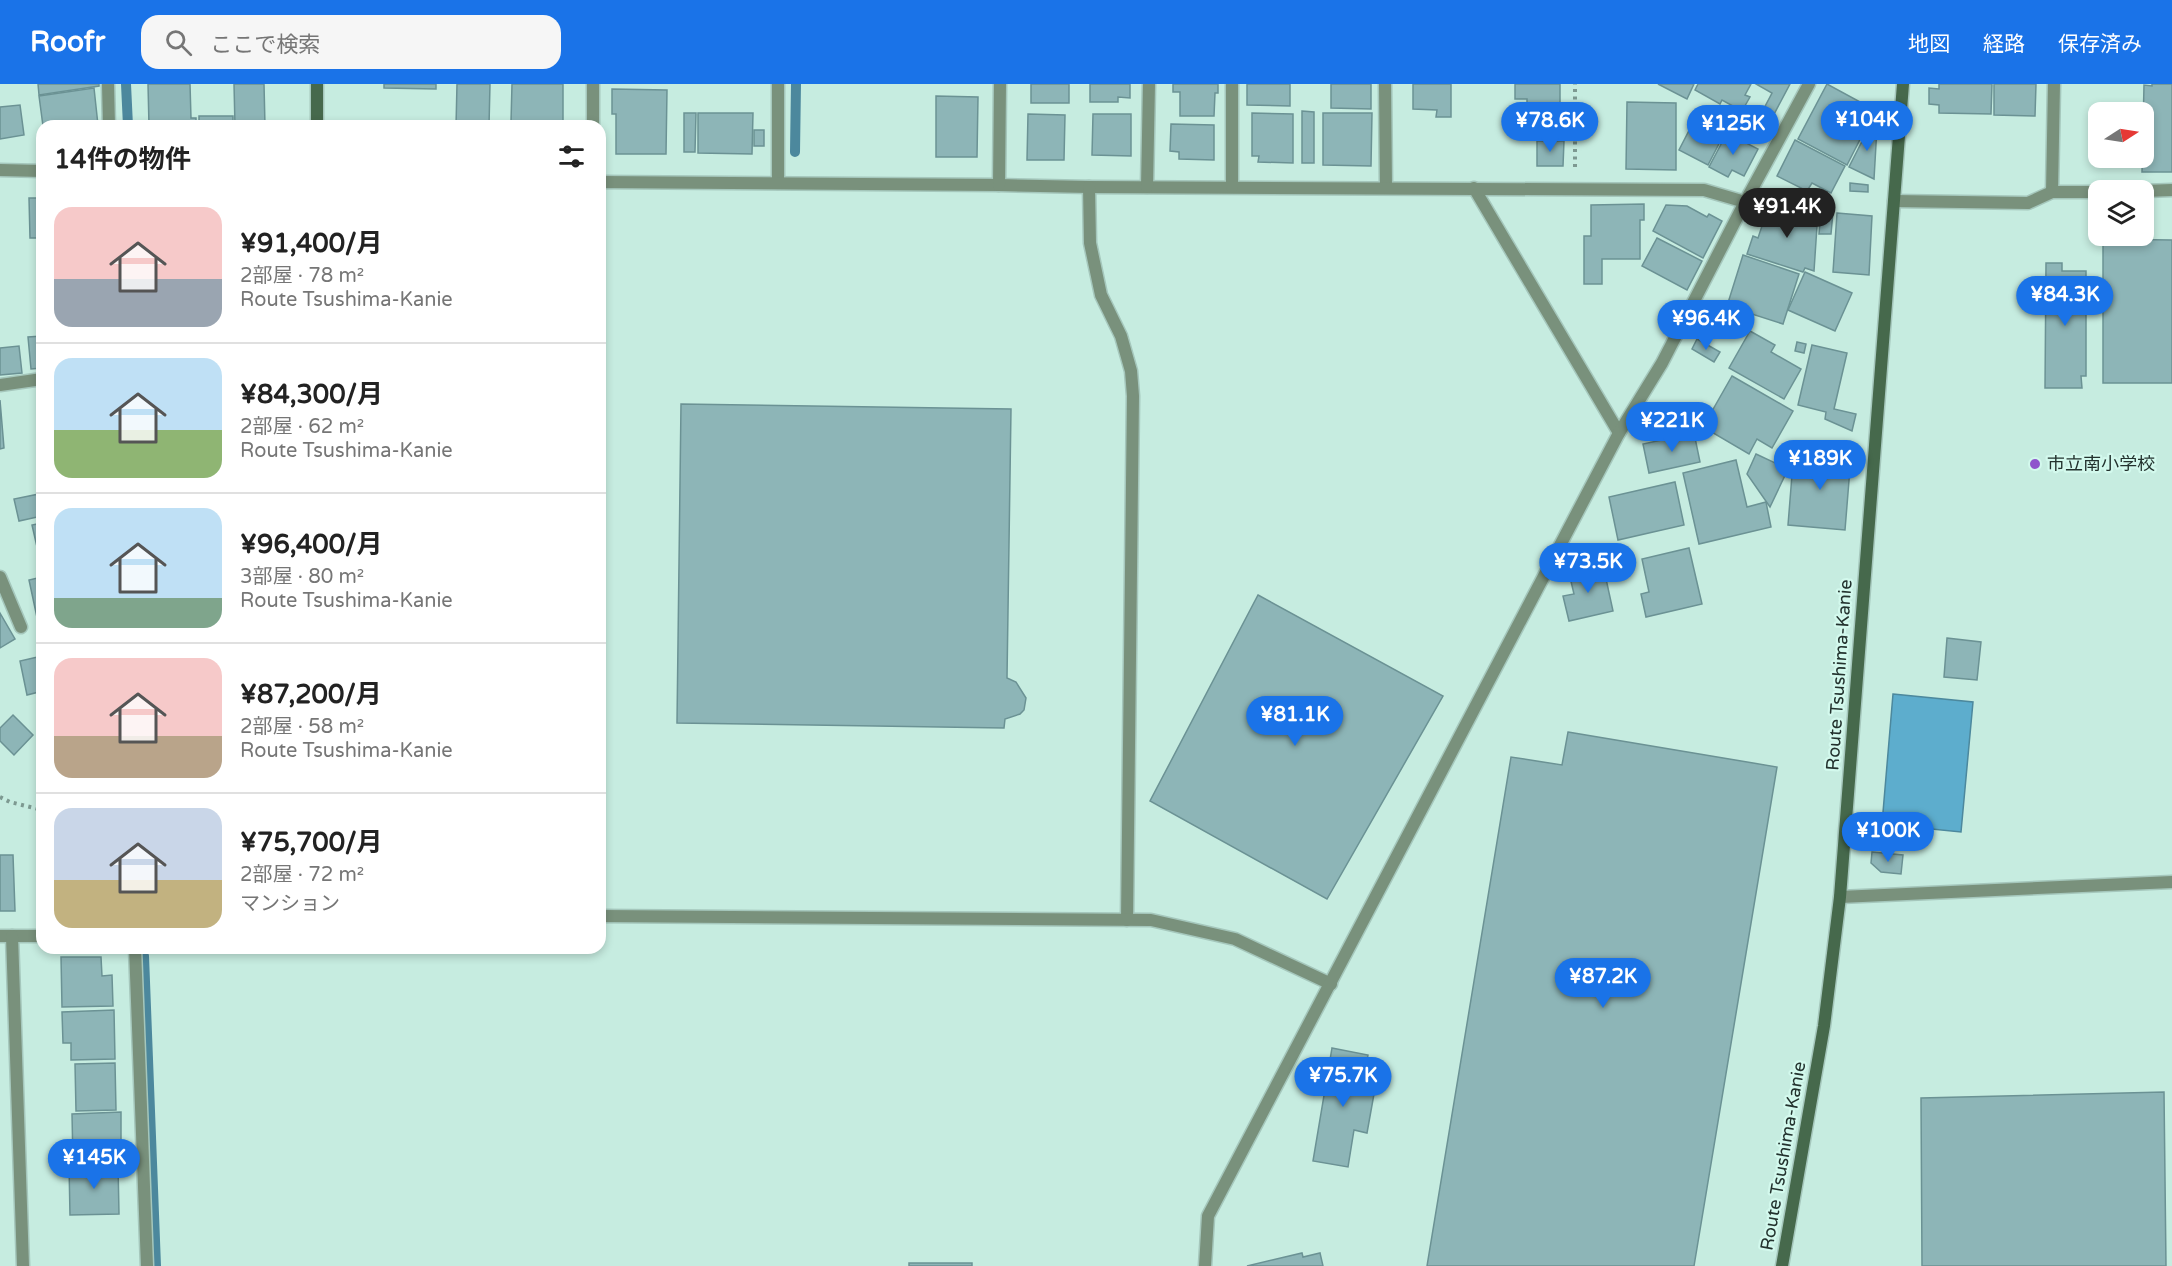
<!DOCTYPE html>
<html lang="ja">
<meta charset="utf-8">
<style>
body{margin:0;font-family:"Varela Round","Noto Sans JP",sans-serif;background:#f6f6f6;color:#222;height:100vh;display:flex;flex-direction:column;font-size:22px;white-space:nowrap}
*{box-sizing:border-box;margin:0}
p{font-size:20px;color:#767676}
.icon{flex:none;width:33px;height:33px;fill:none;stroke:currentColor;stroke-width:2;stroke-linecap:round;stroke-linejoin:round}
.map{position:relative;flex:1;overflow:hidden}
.sheet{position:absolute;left:36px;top:36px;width:570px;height:834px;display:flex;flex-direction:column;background:#fff;border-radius:18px;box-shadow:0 3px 9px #0003}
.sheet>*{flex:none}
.needle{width:39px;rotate:78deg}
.buttons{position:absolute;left:2088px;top:18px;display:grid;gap:12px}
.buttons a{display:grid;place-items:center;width:66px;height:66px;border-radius:12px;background:#fff;box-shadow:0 3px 9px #0003;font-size:30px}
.price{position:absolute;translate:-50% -51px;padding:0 14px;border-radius:21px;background:#1a73e8;color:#fff;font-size:20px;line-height:39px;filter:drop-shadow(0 2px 3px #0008)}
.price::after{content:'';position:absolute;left:50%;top:36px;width:18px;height:14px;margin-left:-9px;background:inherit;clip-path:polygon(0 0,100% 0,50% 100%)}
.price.current{background:#222;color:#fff}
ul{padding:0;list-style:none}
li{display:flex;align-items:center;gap:18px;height:150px;padding:0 18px}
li+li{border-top:2px solid #e0e0e0}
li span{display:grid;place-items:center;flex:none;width:168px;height:120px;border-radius:18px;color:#555}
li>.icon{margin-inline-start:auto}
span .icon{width:72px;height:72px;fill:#fffc;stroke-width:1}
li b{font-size:26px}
h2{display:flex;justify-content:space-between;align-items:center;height:72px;padding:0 18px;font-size:26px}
header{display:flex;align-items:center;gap:36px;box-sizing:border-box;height:84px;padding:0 30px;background:#1a73e8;color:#fff}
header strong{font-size:28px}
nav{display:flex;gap:33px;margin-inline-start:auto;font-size:21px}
.search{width:420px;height:54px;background:#f6f6f6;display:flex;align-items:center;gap:15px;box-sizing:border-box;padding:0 21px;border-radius:18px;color:#767676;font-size:22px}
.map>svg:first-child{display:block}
</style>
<header>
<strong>Roofr</strong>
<div class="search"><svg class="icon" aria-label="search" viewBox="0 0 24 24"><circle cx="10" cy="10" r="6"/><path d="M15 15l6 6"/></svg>ここで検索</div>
<nav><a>地図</a><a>経路</a><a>保存済み</a></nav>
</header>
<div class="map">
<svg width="2172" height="1182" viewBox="0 0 2172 1182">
<rect width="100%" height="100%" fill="#c6ece0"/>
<path fill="#5dadcd" stroke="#4c889d" stroke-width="1.5" d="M1893,610L1973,618L1961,748L1882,740Z"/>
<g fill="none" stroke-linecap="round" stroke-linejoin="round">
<g stroke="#4c889d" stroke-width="10">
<path d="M126,0L128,42"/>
<path d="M795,68L796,0"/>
<path d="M144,872L156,1182"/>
</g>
</g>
<g fill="#8db5b7" stroke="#6b9294" stroke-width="1.5">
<path d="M38,0H99V2L39,11Z"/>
<path d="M148,0H190L191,34H196V42H149Z"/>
<path d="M234,0H264L265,42H235Z"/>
<path d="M384,0H436V5L384,4Z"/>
<path d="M457,0H490L489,42H456Z"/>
<path d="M512,0H563V39L511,38Z"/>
<rect x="1031" y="0" width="38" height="19"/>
<path d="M1090,0H1130V14L1118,13V18H1090Z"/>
<path d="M1173,0H1218V9H1215L1214,32H1180V8H1173Z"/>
<path d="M1247,0H1290V22L1247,21Z"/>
<path d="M1331,0H1371V25L1331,24Z"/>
<path d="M1413,0H1451V33H1436L1437,26L1413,25Z"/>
<path d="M1515,0H1560V44H1527V15H1515Z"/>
<path d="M1658,0H1694L1687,15Z"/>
<path d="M1698,0H1751L1745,11L1750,13L1742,27L1722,16L1720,20L1695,6Z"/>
<path d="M1756,0H1790L1771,36L1761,30L1772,9Z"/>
<path d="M1827,0L1875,26L1847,81L1798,55Z"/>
<path d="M1939,0H1992L1991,30L1939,29V21L1929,20V4L1939,5Z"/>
<path d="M1994,0H2036L2035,32L1994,31Z"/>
<path d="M2152,0H2172V88H2142L2144,1L2152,2Z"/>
<path d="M94,4L98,41L43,42L39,12Z"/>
<path d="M612,5L667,6L666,70H616V30H612Z"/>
<path d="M936,12L978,13L977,73H936Z"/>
<path d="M1627,18L1676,19V86L1626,85Z"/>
<path d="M20,21L24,51L0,55V23Z"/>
<path d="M1878,26L1874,95L1849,83Z"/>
<path d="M1302,27L1314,28V79H1302Z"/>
<path d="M684,29H696L695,68H684Z"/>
<path d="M698,29H753L752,70L698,69Z"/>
<path d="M1252,29L1293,30V79L1258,78L1259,72H1252Z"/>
<path d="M1323,29H1372L1371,82L1323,81Z"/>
<path d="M1028,30L1065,31L1064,76H1027Z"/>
<path d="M1093,30H1131V72L1092,71Z"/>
<rect x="199" y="32" width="34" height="10"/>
<path d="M1696,33L1725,48L1708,81L1679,66Z"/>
<path d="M1171,40L1214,41V76L1179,75V68L1170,67Z"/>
<rect x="754" y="46" width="10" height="16"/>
<path d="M1727,49L1758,65L1744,92L1732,86L1728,93L1709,83Z"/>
<path d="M1795,56L1845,82L1831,109L1812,99L1807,107L1777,92Z"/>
<path d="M1537,57H1564L1563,82H1537Z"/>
<path d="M1850,99L1868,101V108L1850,107Z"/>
<path d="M29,114H42V154H30Z"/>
<path d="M1644,120V136H1640V175H1602V200H1584V152H1591V121Z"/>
<path d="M1666,121L1687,122L1707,133L1709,130L1722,137L1703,174L1653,147Z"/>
<path d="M1764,124L1818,127L1814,187L1805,184L1803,188L1747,170L1753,152L1758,154L1764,136Z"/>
<path d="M1821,127L1833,128L1831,150H1819Z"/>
<path d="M1837,129L1872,132L1869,191L1833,188Z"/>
<path d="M1657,154L1702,177L1687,206L1642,182Z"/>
<path d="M2103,155L2172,156V299H2103Z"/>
<path d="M1743,171L1799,190L1783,240L1727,222Z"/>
<path d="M2046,179H2062V187H2086V292H2081L2082,304H2045Z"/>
<path d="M1805,188L1852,209L1835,247L1788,226Z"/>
<path d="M1750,247L1775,261L1771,268L1801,285L1784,315L1729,284Z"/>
<path d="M42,252V284L31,285L28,253Z"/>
<path d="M1697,255L1720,268L1714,278L1692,265Z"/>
<path d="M1797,258L1806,260L1804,269L1795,267Z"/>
<path d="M1812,261L1847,269L1834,325L1856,330L1852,347L1825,335L1826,328L1798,321Z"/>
<path d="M19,262L22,289L0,291V264Z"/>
<path d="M1732,292L1793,327L1772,364L1757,355L1749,370L1703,343Z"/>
<path d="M0,316L4,364L0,365Z"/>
<path d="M681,320L1011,325L1007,594L1016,598L1026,614L1024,626L1020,630L1005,635L1004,644L677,639Z"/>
<path d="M1694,349L1700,378L1649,389L1643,360Z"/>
<path d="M1798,368L1851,372L1845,446L1788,441L1792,391H1796Z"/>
<path d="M1756,370L1788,385L1770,423L1747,390Z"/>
<path d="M1736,376L1747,423L1766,418L1771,443L1699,460L1683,389Z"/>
<path d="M1675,398L1684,441L1618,456L1609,413Z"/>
<path d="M39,410L42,432L19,437L14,415Z"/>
<path d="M42,439V476H40L32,441Z"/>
<path d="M1689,464L1702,520L1646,533L1641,510L1649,508L1642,475Z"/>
<path d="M1603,481L1613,527L1569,537L1563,512L1574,510L1569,489Z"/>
<path d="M42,493V537L38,538L29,496Z"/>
<path d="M1258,511L1443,612L1327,815L1150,717Z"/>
<path d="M0,529L15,555L0,564Z"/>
<path d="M1947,554L1981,558L1977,596L1944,593Z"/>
<path d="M42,572V622L39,608L27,611L20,577Z"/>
<path d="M13,631L33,651L14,671L0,657V644Z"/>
<path d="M1568,648L1777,683L1694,1182H1427L1511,673L1562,681Z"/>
<path d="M1872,768L1903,771L1901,790L1881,788L1871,779Z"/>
<path d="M0,771H13L15,827H0Z"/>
<rect x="40" y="785" width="2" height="33"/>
<path d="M61,873H101L102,892L112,891L113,922L62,923Z"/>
<path d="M114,926L115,975L71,976V959H63L62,928Z"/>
<path d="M1332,964L1368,971L1361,1008L1374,1010L1367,1049L1354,1046L1348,1083L1313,1077Z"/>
<path d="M115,979L116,1026L76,1027L75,980Z"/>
<path d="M2164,1008L2166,1182H1922L1921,1014Z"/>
<path d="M121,1028V1062L97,1063L98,1078L73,1079L72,1030Z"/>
<path d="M118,1080L119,1130L70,1131L69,1081Z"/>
<path d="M1302,1169L1303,1173L1320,1169L1323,1182H1247Z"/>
<rect x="909" y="1179" width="63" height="3"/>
</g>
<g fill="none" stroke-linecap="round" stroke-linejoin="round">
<defs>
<path id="lane" d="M1474,104L1619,349"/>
<g id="street">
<path d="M108,0L109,42"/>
<path d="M778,0V99"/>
<path d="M1385,0L1386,103"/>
<path d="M593,42V0"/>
<path d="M0,86L42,87"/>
<path d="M600,98L999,101L1089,103L1704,106L1745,118"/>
<path d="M999,101L1000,0"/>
<path d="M1089,103L1090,159L1101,211L1121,252L1131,287L1133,312L1127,836"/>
<path d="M1147,103L1149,0"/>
<path d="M1232,103V0"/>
<path d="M2144,107L2172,106"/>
<path d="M2052,108L2054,0"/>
<path d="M1894,117L2028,119L2052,108H2098"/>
<path d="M0,301L42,295"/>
<path d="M0,493L21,543"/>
<path d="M1840,813L2172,798"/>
<path d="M600,832L1151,836L1235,855L1331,900"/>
<path d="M0,852H42"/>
<path d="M12,852L23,1182"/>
<path d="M135,864L147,1182"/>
<path d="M1205,1182L1208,1132L1619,349L1662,279L1745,118L1809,0"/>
</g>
<g id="secondary">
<path d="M317,0V42"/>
<path d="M1782,1182L1824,942L1840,813L1903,0"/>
</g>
</defs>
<use href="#lane" stroke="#a5c7bc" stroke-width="15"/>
<use href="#street" stroke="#a5c7bc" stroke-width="15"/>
<use href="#secondary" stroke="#a5c7bc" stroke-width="15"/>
<g stroke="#7d9991" stroke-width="4" stroke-dasharray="3 4.5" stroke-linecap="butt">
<path d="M1575,83V0"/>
<path d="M0,713L10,718L42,726"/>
</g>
<use href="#lane" stroke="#79917c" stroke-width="12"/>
<use href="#street" stroke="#79917c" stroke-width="12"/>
<use href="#secondary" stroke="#46694c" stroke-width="12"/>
</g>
<circle fill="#8f55cc" stroke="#d3f9ed" stroke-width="2" cx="2035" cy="380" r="6"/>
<g text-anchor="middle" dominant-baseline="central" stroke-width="4.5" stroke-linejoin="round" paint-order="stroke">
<g font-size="18" fill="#23322e" stroke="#d3f9ed" text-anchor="start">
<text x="2047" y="380">市立南小学校</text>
</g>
<g font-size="18" fill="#23322e" stroke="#d3f9ed">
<text transform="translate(1839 591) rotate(-86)">Route Tsushima-Kanie</text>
<text transform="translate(1783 1072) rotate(-80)">Route Tsushima-Kanie</text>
</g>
</g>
</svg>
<div class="buttons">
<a><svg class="needle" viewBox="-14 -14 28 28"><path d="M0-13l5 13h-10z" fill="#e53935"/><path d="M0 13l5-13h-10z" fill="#767676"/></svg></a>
<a><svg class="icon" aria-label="layers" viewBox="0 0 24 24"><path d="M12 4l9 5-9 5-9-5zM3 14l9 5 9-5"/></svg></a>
</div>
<b class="price" style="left:1867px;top:68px">¥104K</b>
<b class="price" style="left:1550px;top:69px">¥78.6K</b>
<b class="price" style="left:1733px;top:72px">¥125K</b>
<b class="price current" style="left:1787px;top:155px">¥91.4K</b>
<b class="price" style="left:2065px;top:243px">¥84.3K</b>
<b class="price" style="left:1706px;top:267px">¥96.4K</b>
<b class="price" style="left:1672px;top:369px">¥221K</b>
<b class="price" style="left:1820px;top:407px">¥189K</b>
<b class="price" style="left:1588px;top:510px">¥73.5K</b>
<b class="price" style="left:1295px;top:663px">¥81.1K</b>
<b class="price" style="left:1888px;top:779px">¥100K</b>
<b class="price" style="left:1603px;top:925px">¥87.2K</b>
<b class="price" style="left:1343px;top:1024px">¥75.7K</b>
<b class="price" style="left:94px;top:1106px">¥145K</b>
<section class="sheet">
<h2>14件の物件<svg class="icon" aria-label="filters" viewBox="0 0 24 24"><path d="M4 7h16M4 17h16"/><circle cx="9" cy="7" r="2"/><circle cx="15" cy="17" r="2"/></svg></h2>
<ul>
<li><span style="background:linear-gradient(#f6c9c9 60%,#9aa5b1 0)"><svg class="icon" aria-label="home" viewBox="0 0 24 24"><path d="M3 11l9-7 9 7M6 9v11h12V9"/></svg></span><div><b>¥91,400/月</b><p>2部屋 · 78 m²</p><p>Route Tsushima-Kanie</p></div></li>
<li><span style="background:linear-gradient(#bfe0f5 60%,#8fb573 0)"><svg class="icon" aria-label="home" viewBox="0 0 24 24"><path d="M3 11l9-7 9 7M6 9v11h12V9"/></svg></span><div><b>¥84,300/月</b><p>2部屋 · 62 m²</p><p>Route Tsushima-Kanie</p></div></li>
<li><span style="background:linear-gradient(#bfe0f5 75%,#7fa58c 0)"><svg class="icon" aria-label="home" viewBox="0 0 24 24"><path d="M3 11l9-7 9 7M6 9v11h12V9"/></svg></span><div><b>¥96,400/月</b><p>3部屋 · 80 m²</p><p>Route Tsushima-Kanie</p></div></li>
<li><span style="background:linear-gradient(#f6c9c9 65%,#b9a48a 0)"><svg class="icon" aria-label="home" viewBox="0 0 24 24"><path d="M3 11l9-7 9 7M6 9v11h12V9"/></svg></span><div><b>¥87,200/月</b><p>2部屋 · 58 m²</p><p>Route Tsushima-Kanie</p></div></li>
<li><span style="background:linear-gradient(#c9d6e8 60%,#c2b280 0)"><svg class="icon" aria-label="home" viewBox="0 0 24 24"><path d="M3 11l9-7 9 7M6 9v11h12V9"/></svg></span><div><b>¥75,700/月</b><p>2部屋 · 72 m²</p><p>マンション</p></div></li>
</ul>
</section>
</div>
